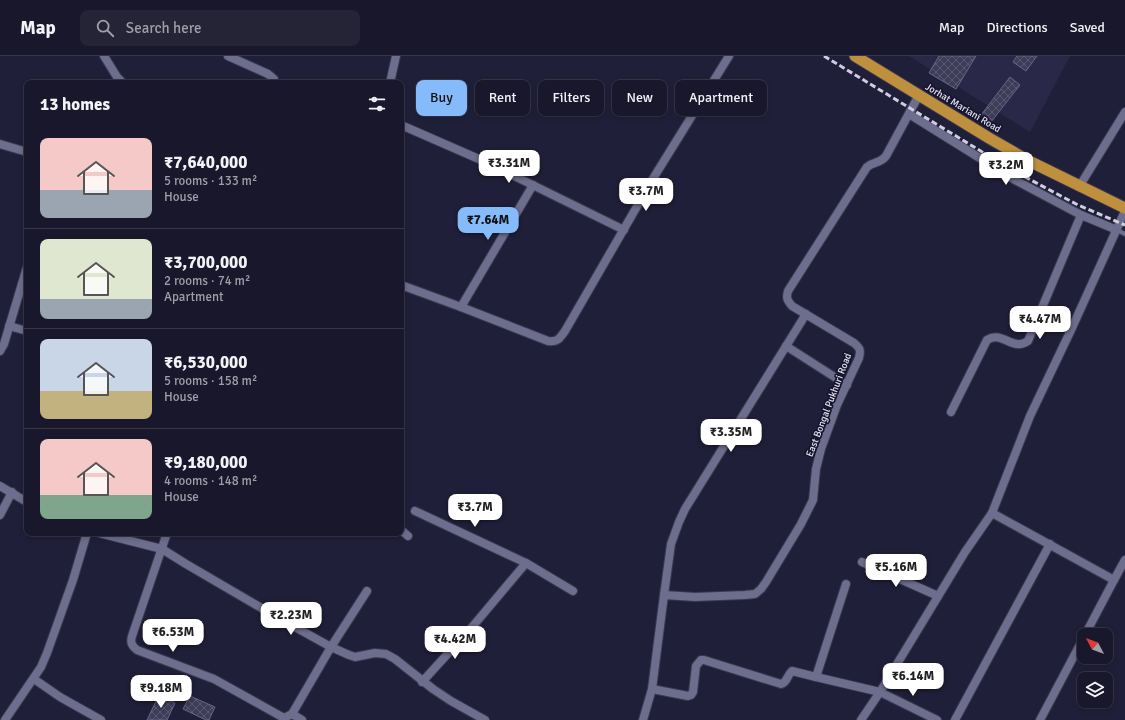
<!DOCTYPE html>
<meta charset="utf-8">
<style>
body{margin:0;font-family:Signika,sans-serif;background:#252437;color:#f1f3f6;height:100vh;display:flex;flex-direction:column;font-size:15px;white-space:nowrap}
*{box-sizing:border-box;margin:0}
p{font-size:13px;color:#9f9fa9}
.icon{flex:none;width:22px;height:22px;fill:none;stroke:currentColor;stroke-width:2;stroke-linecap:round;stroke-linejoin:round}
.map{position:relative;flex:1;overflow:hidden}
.sheet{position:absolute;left:24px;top:24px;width:380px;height:456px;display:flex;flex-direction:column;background:#18172b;border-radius:8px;box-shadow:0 2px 6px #0003,0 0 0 1px #363647}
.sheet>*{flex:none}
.banner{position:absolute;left:416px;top:24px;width:380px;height:36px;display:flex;gap:8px}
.needle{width:26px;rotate:311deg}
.tools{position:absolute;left:1077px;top:572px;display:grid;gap:8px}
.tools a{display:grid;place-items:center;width:36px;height:36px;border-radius:8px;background:#18172b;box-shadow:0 2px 6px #0003,0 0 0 1px #363647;font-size:20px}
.price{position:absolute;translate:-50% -34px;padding:0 9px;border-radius:8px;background:#fff;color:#222;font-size:13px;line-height:26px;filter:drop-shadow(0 1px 2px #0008)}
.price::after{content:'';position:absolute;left:50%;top:24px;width:12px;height:9px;margin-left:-6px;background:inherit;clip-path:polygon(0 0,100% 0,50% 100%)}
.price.selected{background:#85bbfb;color:#111}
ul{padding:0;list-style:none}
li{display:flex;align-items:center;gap:12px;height:100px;padding:0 16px}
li+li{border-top:1px solid #363647}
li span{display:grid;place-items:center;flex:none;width:112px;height:80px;border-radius:8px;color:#555}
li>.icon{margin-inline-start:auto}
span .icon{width:48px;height:48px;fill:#fffc;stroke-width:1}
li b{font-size:17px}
h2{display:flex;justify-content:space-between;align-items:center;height:48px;padding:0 16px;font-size:17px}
.tag{padding:0 14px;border-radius:8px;background:#18172b;box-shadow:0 2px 6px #0003,0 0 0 1px #363647;font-size:14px;line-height:36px}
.tag.selected{background:#85bbfb;color:#111}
header{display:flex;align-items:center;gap:24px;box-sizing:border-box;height:56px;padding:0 20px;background:#18172b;border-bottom:1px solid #363647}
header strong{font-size:19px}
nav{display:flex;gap:22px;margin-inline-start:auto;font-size:14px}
.search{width:280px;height:36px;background:#252437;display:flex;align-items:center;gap:10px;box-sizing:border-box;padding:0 14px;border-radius:8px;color:#9f9fa9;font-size:15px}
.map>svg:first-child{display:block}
</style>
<header>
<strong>Map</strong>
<div class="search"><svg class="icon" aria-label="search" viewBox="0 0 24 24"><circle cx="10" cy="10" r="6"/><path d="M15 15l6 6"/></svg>Search here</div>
<nav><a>Map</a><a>Directions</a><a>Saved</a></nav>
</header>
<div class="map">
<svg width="1125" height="664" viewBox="0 0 1125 664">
<defs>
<pattern id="building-cross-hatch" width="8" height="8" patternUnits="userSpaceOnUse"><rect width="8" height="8" fill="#3d3c59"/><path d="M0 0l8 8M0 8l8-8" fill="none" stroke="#595871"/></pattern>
</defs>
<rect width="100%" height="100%" fill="#201f39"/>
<path fill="#2a2848" d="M909,0H1070L1030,76Z"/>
<g fill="url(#building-cross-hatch)" stroke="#666685">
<path d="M939,0H976L956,33L929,17Z"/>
<path d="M1017,0H1037L1026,15L1013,6Z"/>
<path d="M1010,21L1020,29L991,66L981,59Z"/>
<path d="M159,639L175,647L167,664H147Z"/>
<path d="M190,640L215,651L209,664H206L183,653Z"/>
</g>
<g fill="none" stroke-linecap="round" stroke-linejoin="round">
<defs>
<path id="service" d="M1117,174L1125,178"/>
<g id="minor">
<path d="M104,0L117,21L123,27"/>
<path d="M228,0L268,18L274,23V27"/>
<path d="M390,27L396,0"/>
<path d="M909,58L1015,124L1081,159L1117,174"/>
<path d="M401,69L488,107L624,174"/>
<path d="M0,88L27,96"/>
<path d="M1079,131L1125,56"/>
<path d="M401,229L461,251L548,285C558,286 559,283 565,275L654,121L729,0"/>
<path d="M461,251L533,129"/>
<path d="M9,270L27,275"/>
<path d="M786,290L847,329"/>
<path d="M0,295L4,288L27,211"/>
<path d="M951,356L987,284C1003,274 1012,296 1028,285L1081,159"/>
<path d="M0,430L27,446"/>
<path d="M415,455L526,507L573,535"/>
<path d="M992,457L1114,524L1085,579"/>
<path d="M0,459L12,436"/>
<path d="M401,474L408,480"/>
<path d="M99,477L162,493L186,508L275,560L331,591L349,599L355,601L375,597L386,598L395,603L433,633L451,645L485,664"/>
<path d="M167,477L132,580C130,587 132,590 137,594L214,623L284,662L292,658L331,591L367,535"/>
<path d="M862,506L938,540"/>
<path d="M1114,524L1125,504"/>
<path d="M664,539L671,488L679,466L685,453L806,258"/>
<path d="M816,621L880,636L937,664"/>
<path d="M34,623L60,641L101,664"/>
<path d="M422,626L473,570L526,507"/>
<path d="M652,633L688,640L691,639L693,636L696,610L701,604H704L781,628C788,626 787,619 792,615L816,621L846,528"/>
<path d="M292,658L302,664"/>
<path d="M5,664L41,611L47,597L73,524L87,477"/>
<path d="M643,664L652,633L664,539L695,541L745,539L755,538L761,533L766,526L801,468L813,444L816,413L821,393L837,349L859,302C861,294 860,292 854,287L792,250C787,244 786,242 788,235L867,111C874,105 880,108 886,100L919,39"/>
<path d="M861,664L880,636L965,496L992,457L1030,360L1071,274L1125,155"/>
<path d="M955,664L1050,488"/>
<path d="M1040,664L1084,581"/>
</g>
<path id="trunk" d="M855,0L989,82L1029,105L1125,152"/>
</defs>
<use href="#service" stroke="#3a384e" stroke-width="6"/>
<use href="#minor" stroke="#3a384e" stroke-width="10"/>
<use href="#trunk" stroke="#3a384e" stroke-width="13"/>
<use href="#service" stroke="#6d6d8d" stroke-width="4"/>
<use href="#minor" stroke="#6d6d8d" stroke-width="8"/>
<use href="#trunk" stroke="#be903e" stroke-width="11"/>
<path stroke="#cecee1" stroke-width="3" stroke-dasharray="6 3" stroke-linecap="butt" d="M824,0L1012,114L1078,149L1125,169"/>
</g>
<g text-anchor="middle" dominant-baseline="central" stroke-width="3.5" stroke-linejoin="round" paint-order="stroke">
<g font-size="10" fill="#e4e4f6" stroke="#17152e">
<text transform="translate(963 52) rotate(31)">Jorhat Mariani Road</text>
<text transform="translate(829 349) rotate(-69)">East Bongal Pukhuri Road</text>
</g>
</g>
</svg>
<div class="tools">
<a><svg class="needle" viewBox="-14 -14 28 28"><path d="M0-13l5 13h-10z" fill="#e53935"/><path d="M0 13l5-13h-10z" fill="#9f9fa9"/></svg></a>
<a><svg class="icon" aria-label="layers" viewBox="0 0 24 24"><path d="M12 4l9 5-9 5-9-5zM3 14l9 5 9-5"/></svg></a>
</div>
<b class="price" style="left:509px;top:128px">₹3.31M</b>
<b class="price" style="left:1006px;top:130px">₹3.2M</b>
<b class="price" style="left:646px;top:156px">₹3.7M</b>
<b class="price selected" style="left:488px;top:185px">₹7.64M</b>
<b class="price" style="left:1040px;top:284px">₹4.47M</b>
<b class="price" style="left:731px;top:397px">₹3.35M</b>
<b class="price" style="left:475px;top:472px">₹3.7M</b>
<b class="price" style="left:896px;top:532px">₹5.16M</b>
<b class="price" style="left:291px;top:580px">₹2.23M</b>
<b class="price" style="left:173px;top:597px">₹6.53M</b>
<b class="price" style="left:455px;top:604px">₹4.42M</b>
<b class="price" style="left:913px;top:641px">₹6.14M</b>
<b class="price" style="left:161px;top:653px">₹9.18M</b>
<div class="banner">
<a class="tag selected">Buy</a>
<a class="tag">Rent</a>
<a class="tag">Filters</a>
<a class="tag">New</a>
<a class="tag">Apartment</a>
</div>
<section class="sheet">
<h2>13 homes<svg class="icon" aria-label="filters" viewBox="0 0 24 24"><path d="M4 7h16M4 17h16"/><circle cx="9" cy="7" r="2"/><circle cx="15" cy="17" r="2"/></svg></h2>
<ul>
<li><span style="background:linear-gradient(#f6c9c9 65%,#9aa5b1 0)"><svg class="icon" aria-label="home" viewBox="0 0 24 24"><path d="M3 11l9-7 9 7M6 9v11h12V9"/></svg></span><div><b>₹7,640,000</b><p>5 rooms · 133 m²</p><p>House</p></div></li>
<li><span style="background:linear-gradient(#dfe7d0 75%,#9aa5b1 0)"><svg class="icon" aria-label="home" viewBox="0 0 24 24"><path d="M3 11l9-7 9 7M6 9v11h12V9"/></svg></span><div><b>₹3,700,000</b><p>2 rooms · 74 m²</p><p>Apartment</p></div></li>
<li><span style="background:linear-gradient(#c9d6e8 65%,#c2b280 0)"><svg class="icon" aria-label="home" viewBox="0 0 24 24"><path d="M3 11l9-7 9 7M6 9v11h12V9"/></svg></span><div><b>₹6,530,000</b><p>5 rooms · 158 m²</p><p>House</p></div></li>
<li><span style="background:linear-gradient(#f6c9c9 70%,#7fa58c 0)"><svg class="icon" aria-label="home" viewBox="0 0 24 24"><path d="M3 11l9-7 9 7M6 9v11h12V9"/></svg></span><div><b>₹9,180,000</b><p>4 rooms · 148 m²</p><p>House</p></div></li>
</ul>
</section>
</div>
